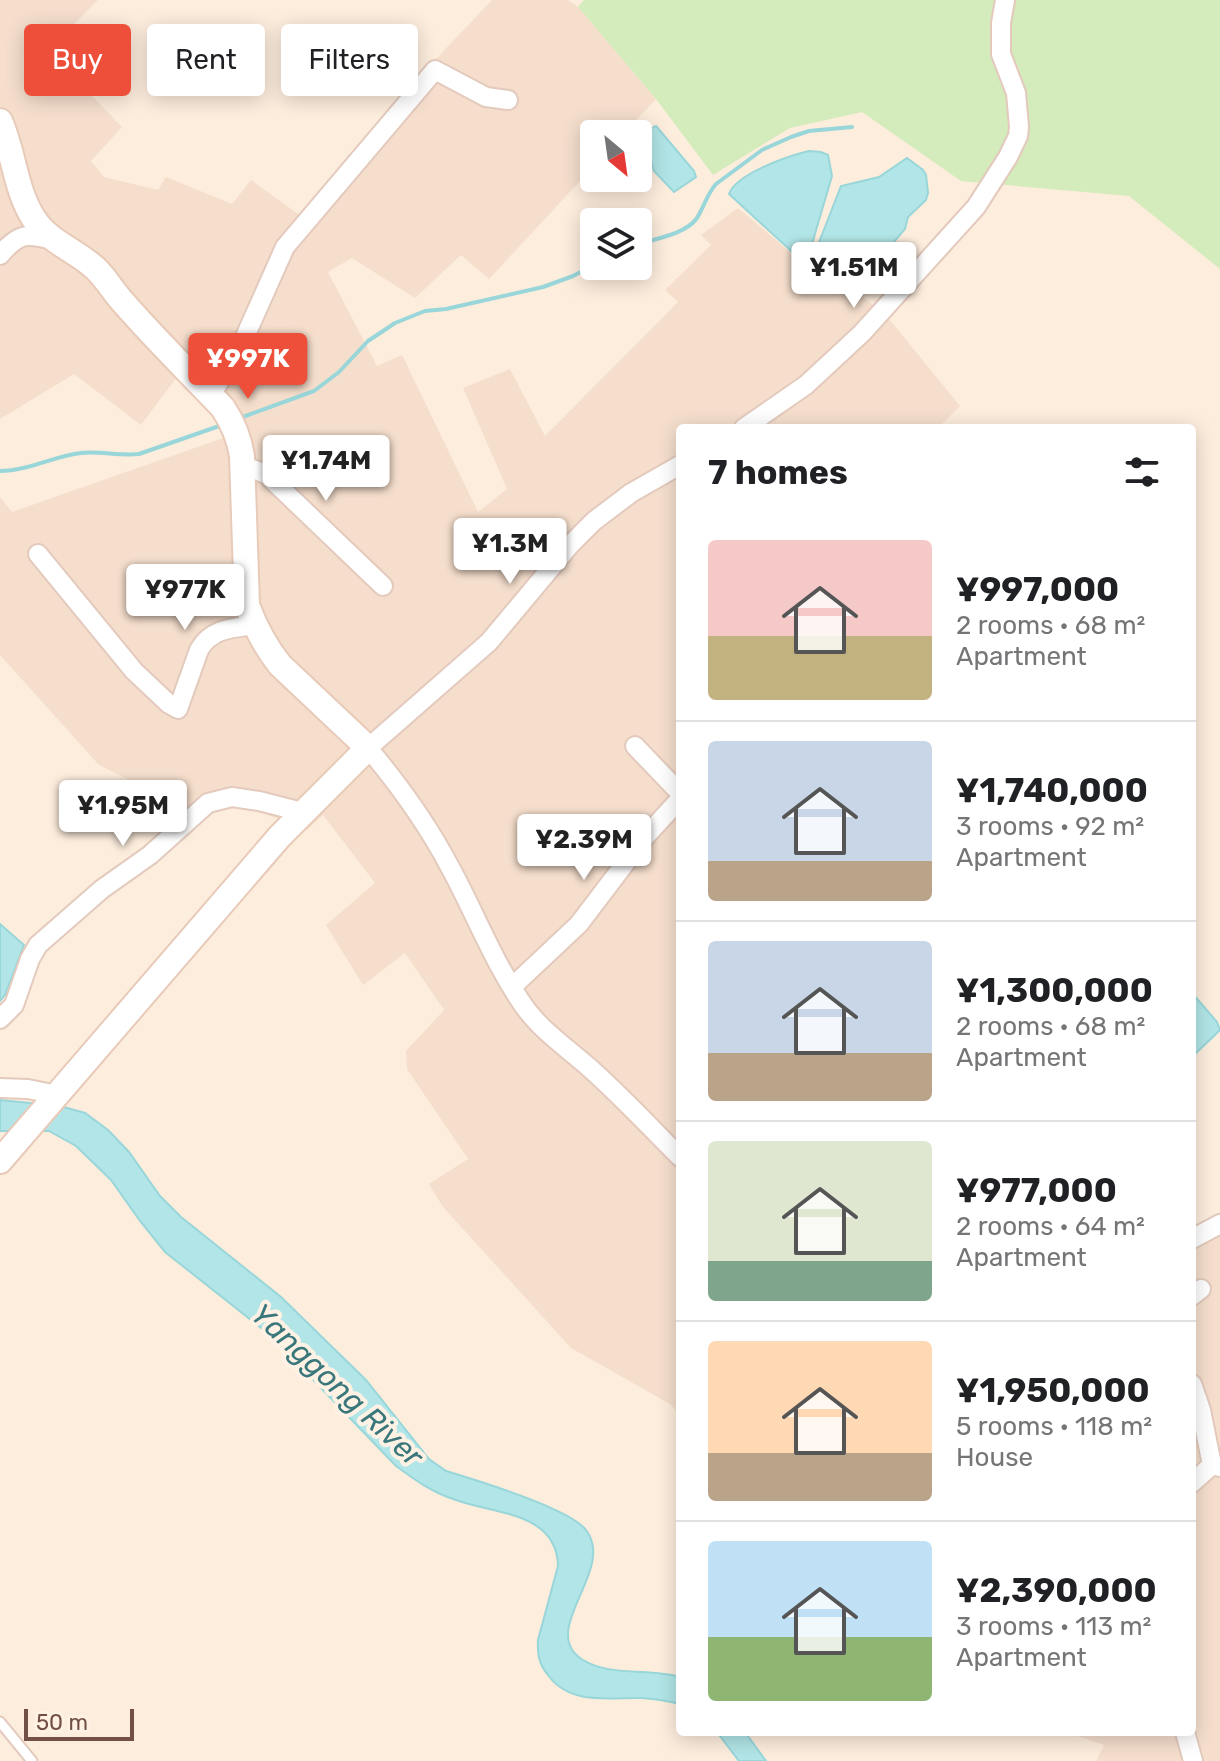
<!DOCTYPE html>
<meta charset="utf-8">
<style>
body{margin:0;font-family:Rubik,sans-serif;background:#f2f2f2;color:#202124;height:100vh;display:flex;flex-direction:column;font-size:30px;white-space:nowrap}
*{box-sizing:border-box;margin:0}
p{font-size:26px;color:#757577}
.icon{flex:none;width:44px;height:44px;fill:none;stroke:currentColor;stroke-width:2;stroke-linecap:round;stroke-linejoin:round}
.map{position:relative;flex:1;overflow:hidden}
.sheet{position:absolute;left:676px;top:424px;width:520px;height:1312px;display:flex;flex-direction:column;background:#fff;border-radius:8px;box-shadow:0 4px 20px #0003}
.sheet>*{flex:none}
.banner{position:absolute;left:24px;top:24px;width:532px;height:72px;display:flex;gap:16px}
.needle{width:52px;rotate:151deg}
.buttons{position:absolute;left:580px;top:120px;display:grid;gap:16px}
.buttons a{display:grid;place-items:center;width:72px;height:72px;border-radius:8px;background:#fff;box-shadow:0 4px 20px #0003;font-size:40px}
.scale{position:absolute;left:24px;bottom:20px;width:110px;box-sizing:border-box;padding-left:8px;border:4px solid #735045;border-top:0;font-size:22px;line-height:28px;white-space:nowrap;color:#735045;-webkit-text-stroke:6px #fff2e5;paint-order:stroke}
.price{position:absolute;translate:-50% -68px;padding:0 18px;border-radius:8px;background:#fff;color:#222;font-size:26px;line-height:52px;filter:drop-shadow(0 2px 4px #0008)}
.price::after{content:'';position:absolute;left:50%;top:48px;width:24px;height:18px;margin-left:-12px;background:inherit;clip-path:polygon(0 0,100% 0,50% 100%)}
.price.active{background:#ee4f3b;color:#fff}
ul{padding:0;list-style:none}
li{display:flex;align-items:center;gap:24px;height:200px;padding:0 32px}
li+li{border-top:2px solid #e0e0e0}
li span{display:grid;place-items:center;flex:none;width:224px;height:160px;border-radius:8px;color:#555}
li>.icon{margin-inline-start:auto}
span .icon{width:96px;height:96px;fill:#fffc;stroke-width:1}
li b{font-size:34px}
h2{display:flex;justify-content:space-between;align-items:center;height:96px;padding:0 32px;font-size:34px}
.chip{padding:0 28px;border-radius:8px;background:#fff;box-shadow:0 4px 20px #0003;font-size:28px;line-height:72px}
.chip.active{background:#ee4f3b;color:#fff}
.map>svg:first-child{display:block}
</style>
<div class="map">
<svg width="1220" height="1761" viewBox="0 0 1220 1761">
<rect width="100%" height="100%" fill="#fdeddd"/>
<g fill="#f5decc">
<path d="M0,0H98L61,37L71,52L59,62L122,127L91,161L104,177L158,190L166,177L232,204L251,180L301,216L434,61L492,0H568L578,7L656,99L623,134H594V166L489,279L461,255L415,298L352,258L328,272L377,366L402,355L478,512L507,489L463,388L510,369L545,436L678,302L665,290L711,245L701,235L738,208L803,263L812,253L889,319L960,406L938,428H680V1415L670,1404L571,1348L443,1207L429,1184L468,1159L407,1069L406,1051L444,1010L405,953L363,985L326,925L375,883L323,815L307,830L250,808H184L99,765L0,655V497L12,512L226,437L223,422L177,377L141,425L74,374L0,419Z"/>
<path d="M1220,1212V1761H1096L1104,1745L1066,1732H1192V1217L1197,1224Z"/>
</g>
<path fill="#d4ebbc" d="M584,0H1220V269L1129,196L961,181L862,112L790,128L713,175L656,99L578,7Z"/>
<g fill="#b2e5e7" stroke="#98d6d9" stroke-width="2">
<path d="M656,126L694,171L696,177L674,192L654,171L643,136L644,132Z"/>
<path d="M809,151L821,152L828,155L832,176L812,244V250L801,260L729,194C736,174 788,156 809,151Z"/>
<path d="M907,158L923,170L926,175L928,193L926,200L908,217L905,229L881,257L866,268L857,269L842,277L817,256L816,250L841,186L879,177Z"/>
<path d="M0,924L24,945L5,995L0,1001Z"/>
<path d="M1192,993L1217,1022L1220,1030L1192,1057Z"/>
<path d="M0,1100L60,1106L85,1113L108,1130L129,1152L160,1196L181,1217L281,1297L366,1380L429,1459L446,1471C476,1480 569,1508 586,1530C617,1570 536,1631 583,1660C611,1677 650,1668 680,1677V1704C668,1701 655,1699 642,1698C610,1697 570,1706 548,1675C539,1664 537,1654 538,1640L558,1566C557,1512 494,1514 456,1500C433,1493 415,1480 396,1466L270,1335L165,1252L140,1221L111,1180L76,1146L49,1131H0Z"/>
<path d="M717,1732H745L766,1761H739Z"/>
</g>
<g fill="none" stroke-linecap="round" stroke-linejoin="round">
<g stroke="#98d6d9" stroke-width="4">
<path d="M638,244C655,239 686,234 697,218C704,207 707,194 716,184L762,150L791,137L809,131L852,127"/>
<path d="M240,418L314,391L339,372L368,341L395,323L425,311L446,309L543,287L573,276L594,265"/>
<path d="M0,471C28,471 54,456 81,453C100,451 119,456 139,454L225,424"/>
</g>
<defs>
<path id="lane" d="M0,1722L32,1761"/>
<g id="street">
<path d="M0,255C19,233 26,233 53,240"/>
<path d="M211,395L240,348L285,247L435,70L486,97L508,100"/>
<path d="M744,428L806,385L862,333L976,207L1008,157L1018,136L1019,127L1016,93L1001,54V23L1005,0"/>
<path d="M242,465L266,474L383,586"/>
<path d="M680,465L631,493L594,521L570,545L489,642L368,748C400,786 428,825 451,869C476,915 495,966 526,1009C544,1033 571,1051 593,1071C623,1098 651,1128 680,1157"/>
<path d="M38,554L134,671L169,704L178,709L199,650C211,628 233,628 255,625"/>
<path d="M635,746L680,793"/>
<path d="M512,987L579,924L645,837L680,799"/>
<path d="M0,1019L14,1005L30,959L38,945L102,889L150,855L208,803L232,797L259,801L302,812"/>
<path d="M0,1088L28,1089L57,1095"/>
<path d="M1192,1239L1220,1224"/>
<path d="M1192,1296L1201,1289"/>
<path d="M1192,1384L1201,1410L1212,1465L1220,1467"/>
<path d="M1192,1483L1212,1465"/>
<path d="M1185,1732L1193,1761"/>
</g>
<path id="secondary" d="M0,121C14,152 15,190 34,219C49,242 75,250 95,268C106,278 112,290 122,301C154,338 189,372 223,408C233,423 239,437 242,456L247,605C255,627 265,646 280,665L368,748L280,836L0,1161"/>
</defs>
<use href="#lane" stroke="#e3cabd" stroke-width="13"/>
<use href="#street" stroke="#e3cabd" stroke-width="22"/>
<use href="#secondary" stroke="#e8cab9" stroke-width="28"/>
<use href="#lane" stroke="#fff" stroke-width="9"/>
<use href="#street" stroke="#fff" stroke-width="18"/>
<use href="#secondary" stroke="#fff" stroke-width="24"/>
</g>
<g text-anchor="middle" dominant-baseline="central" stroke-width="8" stroke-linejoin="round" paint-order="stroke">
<g font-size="30" font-style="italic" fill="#39777b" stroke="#fff2e5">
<text transform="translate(337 1385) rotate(43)">Yanggong River</text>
</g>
</g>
</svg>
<div class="buttons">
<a><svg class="needle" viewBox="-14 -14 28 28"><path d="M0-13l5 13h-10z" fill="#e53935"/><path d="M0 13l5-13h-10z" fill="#757577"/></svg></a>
<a><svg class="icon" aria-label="layers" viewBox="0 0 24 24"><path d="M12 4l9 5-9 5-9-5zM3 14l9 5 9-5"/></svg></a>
</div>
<div class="scale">50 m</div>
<b class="price" style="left:854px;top:310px">¥1.51M</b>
<b class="price active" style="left:248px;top:401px">¥997K</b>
<b class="price" style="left:326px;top:503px">¥1.74M</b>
<b class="price" style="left:510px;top:586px">¥1.3M</b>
<b class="price" style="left:185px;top:632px">¥977K</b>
<b class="price" style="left:123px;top:848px">¥1.95M</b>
<b class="price" style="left:584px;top:882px">¥2.39M</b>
<div class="banner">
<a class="chip active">Buy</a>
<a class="chip">Rent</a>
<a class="chip">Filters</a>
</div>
<section class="sheet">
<h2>7 homes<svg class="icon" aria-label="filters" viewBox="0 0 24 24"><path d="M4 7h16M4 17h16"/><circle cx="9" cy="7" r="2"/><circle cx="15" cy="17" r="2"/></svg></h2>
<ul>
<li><span style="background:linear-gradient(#f6c9c9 60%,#c2b280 0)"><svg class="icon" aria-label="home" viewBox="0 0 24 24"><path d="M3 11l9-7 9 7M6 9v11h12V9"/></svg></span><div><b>¥997,000</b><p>2 rooms · 68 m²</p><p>Apartment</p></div></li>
<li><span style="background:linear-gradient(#c9d6e8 75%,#b9a48a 0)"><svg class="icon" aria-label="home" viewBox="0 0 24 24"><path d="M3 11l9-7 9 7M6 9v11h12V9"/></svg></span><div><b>¥1,740,000</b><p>3 rooms · 92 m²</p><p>Apartment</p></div></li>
<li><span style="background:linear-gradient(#c9d6e8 70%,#b9a48a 0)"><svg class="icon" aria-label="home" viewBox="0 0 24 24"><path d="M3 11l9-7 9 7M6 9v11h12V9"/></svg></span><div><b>¥1,300,000</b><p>2 rooms · 68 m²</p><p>Apartment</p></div></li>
<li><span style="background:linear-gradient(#dfe7d0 75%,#7fa58c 0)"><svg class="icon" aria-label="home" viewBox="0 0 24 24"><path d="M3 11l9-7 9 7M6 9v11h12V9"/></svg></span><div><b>¥977,000</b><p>2 rooms · 64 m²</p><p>Apartment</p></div></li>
<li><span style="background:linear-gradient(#ffd9b3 70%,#b9a48a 0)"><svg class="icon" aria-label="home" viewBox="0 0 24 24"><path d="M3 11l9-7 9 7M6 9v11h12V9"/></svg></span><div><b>¥1,950,000</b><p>5 rooms · 118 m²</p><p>House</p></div></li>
<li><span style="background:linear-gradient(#bfe0f5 60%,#8fb573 0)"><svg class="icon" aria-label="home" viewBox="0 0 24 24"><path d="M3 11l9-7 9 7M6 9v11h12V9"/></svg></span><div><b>¥2,390,000</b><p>3 rooms · 113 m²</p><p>Apartment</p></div></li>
</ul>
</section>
</div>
